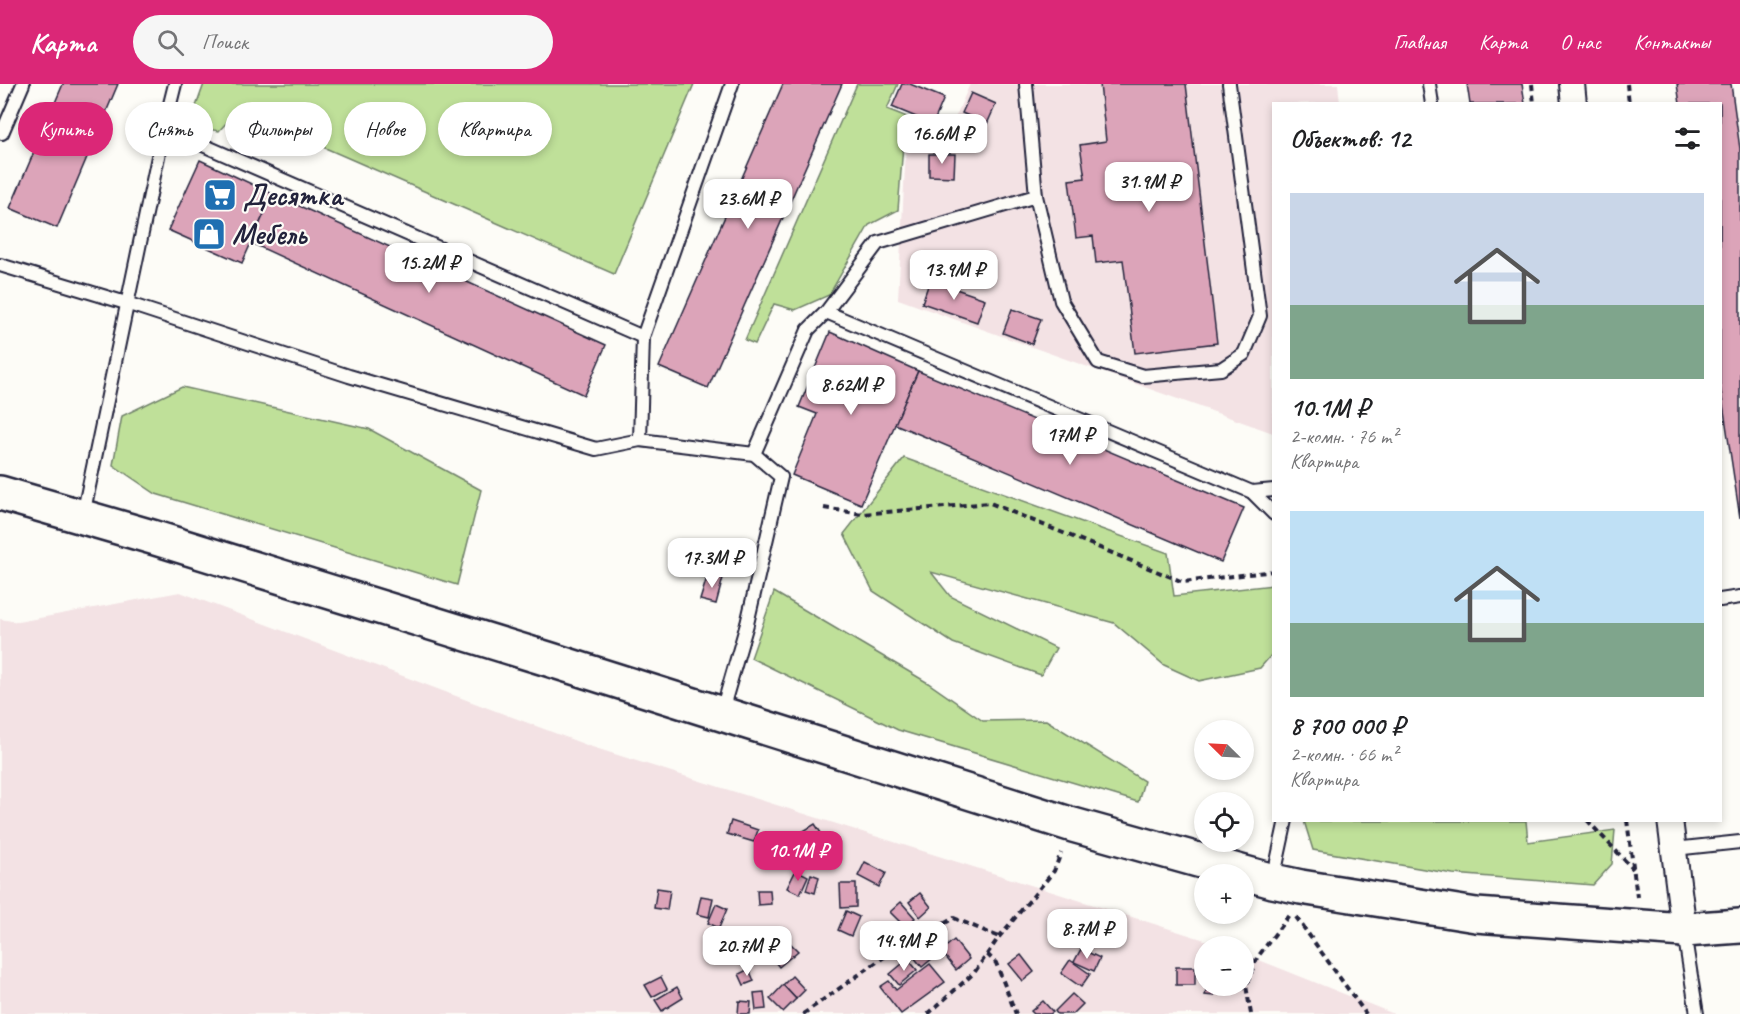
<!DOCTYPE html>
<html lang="ru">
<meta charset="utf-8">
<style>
body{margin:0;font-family:Caveat,sans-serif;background:#f6f6f6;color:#202124;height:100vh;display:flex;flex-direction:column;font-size:22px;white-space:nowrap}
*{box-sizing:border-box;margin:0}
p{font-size:20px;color:#757577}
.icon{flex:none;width:33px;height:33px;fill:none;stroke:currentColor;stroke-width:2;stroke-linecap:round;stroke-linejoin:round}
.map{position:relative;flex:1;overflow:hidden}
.side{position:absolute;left:1272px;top:18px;width:450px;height:720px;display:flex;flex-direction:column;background:#fff;border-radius:0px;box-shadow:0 3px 9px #0003}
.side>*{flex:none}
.hud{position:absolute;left:18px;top:18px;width:570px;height:54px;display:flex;gap:12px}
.needle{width:39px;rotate:294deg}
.controls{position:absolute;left:1194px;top:636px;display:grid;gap:12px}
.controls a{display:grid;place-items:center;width:60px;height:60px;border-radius:50%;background:#fff;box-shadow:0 3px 9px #0003;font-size:30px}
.price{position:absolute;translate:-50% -51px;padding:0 14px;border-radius:12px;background:#fff;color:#222;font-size:20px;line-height:39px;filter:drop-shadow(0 2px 3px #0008)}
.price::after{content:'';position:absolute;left:50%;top:36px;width:18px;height:14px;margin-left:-9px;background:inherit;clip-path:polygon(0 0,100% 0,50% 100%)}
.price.current{background:#db2777;color:#fff}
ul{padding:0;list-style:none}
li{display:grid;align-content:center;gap:12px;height:318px;padding:0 18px}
li span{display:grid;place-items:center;height:186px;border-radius:0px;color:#555}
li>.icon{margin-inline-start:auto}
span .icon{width:108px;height:108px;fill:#fffc;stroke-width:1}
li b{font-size:26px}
h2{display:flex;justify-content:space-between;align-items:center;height:72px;padding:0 18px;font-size:26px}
.tag{padding:0 21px;border-radius:27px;background:#fff;box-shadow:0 3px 9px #0003;font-size:21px;line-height:54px}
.tag.current{background:#db2777;color:#fff}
header{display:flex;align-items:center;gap:36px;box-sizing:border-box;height:84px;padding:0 30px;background:#db2777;color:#fff}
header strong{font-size:28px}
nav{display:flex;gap:33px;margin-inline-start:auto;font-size:21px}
.search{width:420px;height:54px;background:#f6f6f6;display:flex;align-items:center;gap:15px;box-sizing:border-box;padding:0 21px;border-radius:33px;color:#757577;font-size:22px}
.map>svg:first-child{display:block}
</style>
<header>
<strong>Карта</strong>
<div class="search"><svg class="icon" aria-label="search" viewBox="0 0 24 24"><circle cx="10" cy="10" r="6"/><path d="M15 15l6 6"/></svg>Поиск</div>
<nav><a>Главная</a><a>Карта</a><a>О нас</a><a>Контакты</a></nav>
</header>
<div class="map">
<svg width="1740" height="930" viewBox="0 0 1740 930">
<rect width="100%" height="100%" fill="#fdfcf7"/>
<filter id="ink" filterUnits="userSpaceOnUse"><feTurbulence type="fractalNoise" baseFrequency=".0167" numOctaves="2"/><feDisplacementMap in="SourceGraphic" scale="12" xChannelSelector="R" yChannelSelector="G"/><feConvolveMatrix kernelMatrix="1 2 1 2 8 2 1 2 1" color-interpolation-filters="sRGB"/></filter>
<g filter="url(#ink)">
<g fill="#f3e2e4">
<path d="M970,0H1338L1340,19L1274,20L1273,349L898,215L906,64H942Z"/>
<path d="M180,508L589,662L1224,862H1204V902H1244V870L1394,930H0V535L18,538Z"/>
</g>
<g fill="#bfe099" stroke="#70816a" stroke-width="1.5">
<path d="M204,0H694L614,190L238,26L219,47L189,42Z"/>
<path d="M857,0H898L887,25L935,44L933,58L903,61L898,126L869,141L829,211L795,226L774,220L755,260L745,256Z"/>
<path d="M182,303L369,345L481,406L457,501L156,410L113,381L122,332Z"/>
<path d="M904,374L1168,469L1174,512L1273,501V569L1260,584L1199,597L1164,581L1114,539L931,488L950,512L1056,564L1041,591L953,559L873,507L844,450Z"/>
<path d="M774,508L928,599L983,637L1046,636L1144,697L1138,718L898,646L751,574Z"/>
<path d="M1304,737H1526L1528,758L1615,746L1612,780L1593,801L1453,790L1313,766Z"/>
</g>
<g fill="#dca4b9" stroke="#22223b" stroke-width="1.5">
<path d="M63,0H118L57,144L10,124Z"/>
<path d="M783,0H842L708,304L659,283Z"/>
<path d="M902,0H910L944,14L933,40L892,23Z"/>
<path d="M1100,0H1186L1217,259L1135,269L1123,176L1096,179L1093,152L1076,154L1069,96L1085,94L1080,61L1106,57Z"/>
<path d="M1467,0H1522L1525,20H1470Z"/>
<path d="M1677,0H1731L1740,65V434L1720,300V20H1680Z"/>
<path d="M971,9L996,20L987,40L962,29Z"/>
<path d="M929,70H955L954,93L929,92Z"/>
<path d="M200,76L273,110L242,179L168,146Z"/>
<path d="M273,110L606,261L584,311L251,159Z"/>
<path d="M930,196L985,215L977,238L922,219Z"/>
<path d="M1012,225L1041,235L1032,260L1003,249Z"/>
<path d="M830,248L918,287L861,420L792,391L817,330L799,323Z"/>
<path d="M918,287L1244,424L1221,478L895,340Z"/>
<path d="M708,490L723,494L716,520L700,516Z"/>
<path d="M731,737L758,746L754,758L727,750Z"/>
<path d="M815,740L825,755L801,769L792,754Z"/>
<path d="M865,778L886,789L879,803L858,792Z"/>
<path d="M796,786L808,792L800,810L787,804Z"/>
<path d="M811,790L819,793L815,809L806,806Z"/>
<path d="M840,800H856V823L841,824Z"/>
<path d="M657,804L670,806L667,826L654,824Z"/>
<path d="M757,806H770L771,820L758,821Z"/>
<path d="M920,809L931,823L920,833L909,818Z"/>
<path d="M701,812L713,814L709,833L697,830Z"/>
<path d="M901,818L915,834L905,843L890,828Z"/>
<path d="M716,820L727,825L719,844L708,839Z"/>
<path d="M846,827L859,833L851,852L838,846Z"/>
<path d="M954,856L969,875L956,886L941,867Z"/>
<path d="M930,858L939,869L922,883L913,872Z"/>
<path d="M790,859L798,867L779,883L772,874Z"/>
<path d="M1081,865L1100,874L1094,887L1074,878Z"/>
<path d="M1021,871L1034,888L1023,897L1009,880Z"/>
<path d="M908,875L917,886L899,901L890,890Z"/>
<path d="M1070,876L1090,890L1081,903L1061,889Z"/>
<path d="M930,880L945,898L901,930L880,903L889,897L896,906Z"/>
<rect x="1176" y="883" width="19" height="18"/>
<path d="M749,885L754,897L744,901L739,890Z"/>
<path d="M792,892L805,906L796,915L783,901Z"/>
<path d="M661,893L667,905L652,913L645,901Z"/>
<path d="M783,901L796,915L783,928L770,915Z"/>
<path d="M1207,902H1216L1214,912L1205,911Z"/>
<path d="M677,903L683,914L662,927L655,916Z"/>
<path d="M764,908L766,925L756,926L754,909Z"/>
<path d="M1072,910L1083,920L1073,930H1057L1055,927Z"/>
<path d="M739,917L751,918L750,930H738Z"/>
<path d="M1043,917L1053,928L1050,930H1034L1031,927Z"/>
</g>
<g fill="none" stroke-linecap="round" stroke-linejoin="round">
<defs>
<g id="lane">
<path d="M175,0L164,44L643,253"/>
<path d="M1429,0L1432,20"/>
<path d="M2,49L23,0"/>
<path d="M1036,112L1061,217L1098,278L1143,292L1221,285L1244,270L1260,232L1229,0"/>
<path d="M0,181L126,219L349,292L596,365L640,356L754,370L781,393L747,540L721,630"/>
<path d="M826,228L1252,408L1274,430"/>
<path d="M640,356L643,253L732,0"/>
<path d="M754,370L808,246L826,228L878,159L1036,112L1026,0"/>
<path d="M1252,408L1274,406"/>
<path d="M83,431L164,44"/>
<path d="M1720,516L1740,513"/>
<path d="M1674,765L1740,758"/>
<path d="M1273,796L1286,736"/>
<path d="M1684,848L1697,930"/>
</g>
<g id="street">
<path d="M1572,0L1574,20"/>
<path d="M1670,736L1684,846"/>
</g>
<path id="secondary" d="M0,409L152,453L548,575L1073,741L1273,797L1301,803L1476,831L1684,846L1740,842"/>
</defs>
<use href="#lane" stroke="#22223b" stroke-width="16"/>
<use href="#street" stroke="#22223b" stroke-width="28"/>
<use href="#secondary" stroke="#22223b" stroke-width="38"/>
<g stroke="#22223b" stroke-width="4" stroke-dasharray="6 4.5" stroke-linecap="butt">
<path d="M1532,0L1534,20"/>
<path d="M1627,0L1629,20"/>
<path d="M824,424L862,430L990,419L1183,498L1274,487"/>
<path d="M1587,736L1633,785"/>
<path d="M1627,736L1637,813"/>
<path d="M1296,833L1366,930"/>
<path d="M987,870L996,879L1016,930"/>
<path d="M803,930L884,873L954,834L999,853"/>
<path d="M928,930L974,889L999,853L1054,787L1061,769"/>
<path d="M1251,930L1246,902L1257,874L1289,831"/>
</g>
<use href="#lane" stroke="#fdfcf7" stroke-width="12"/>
<use href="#street" stroke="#fdfcf7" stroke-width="24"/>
<use href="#secondary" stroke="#fdfcf7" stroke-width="33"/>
</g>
</g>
<defs>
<symbol id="supermarket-square" viewBox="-11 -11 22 22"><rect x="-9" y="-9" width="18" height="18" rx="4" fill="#1f6fb2" stroke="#fdfcf7"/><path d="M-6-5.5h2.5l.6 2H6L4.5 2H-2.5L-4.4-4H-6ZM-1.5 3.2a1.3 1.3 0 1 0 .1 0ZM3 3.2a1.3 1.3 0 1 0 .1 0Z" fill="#fff"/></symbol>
<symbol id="shop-square" viewBox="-11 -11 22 22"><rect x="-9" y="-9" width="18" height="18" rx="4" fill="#1f6fb2" stroke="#fdfcf7"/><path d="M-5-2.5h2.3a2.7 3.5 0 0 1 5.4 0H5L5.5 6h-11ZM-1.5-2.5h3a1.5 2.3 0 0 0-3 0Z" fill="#fff"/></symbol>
</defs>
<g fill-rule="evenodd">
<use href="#supermarket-square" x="201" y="92" width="38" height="38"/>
<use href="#shop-square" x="190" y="131" width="38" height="38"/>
</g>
<g text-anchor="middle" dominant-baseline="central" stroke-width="4.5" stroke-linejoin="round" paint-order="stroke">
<g font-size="30" font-weight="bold" fill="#22223b" stroke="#fdfcf7" text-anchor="start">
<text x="243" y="111">Десятка</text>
<text x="232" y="150">Мебель</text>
</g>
</g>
</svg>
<div class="controls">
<a><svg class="needle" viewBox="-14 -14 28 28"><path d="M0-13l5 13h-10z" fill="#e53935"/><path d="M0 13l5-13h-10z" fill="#757577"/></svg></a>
<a><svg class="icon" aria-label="locate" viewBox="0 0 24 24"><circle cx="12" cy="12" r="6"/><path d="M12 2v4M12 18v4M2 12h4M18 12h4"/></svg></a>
<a>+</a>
<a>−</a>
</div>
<b class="price" style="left:942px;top:81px">16.6M ₽</b>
<b class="price" style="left:1149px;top:129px">31.9M ₽</b>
<b class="price" style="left:748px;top:146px">23.6M ₽</b>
<b class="price" style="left:429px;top:210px">15.2M ₽</b>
<b class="price" style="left:954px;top:217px">13.9M ₽</b>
<b class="price" style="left:851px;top:332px">8.62M ₽</b>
<b class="price" style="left:1070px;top:382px">17M ₽</b>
<b class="price" style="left:712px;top:505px">17.3M ₽</b>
<b class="price current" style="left:798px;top:798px">10.1M ₽</b>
<b class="price" style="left:1087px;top:876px">8.7M ₽</b>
<b class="price" style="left:904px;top:888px">14.9M ₽</b>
<b class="price" style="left:747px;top:893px">20.7M ₽</b>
<div class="hud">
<a class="tag current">Купить</a>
<a class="tag">Снять</a>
<a class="tag">Фильтры</a>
<a class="tag">Новое</a>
<a class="tag">Квартира</a>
</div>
<section class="side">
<h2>Объектов: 12<svg class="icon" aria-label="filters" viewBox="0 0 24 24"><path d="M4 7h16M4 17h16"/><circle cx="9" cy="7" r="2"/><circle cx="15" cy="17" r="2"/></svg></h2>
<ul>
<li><span style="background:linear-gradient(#c9d6e8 60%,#7fa58c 0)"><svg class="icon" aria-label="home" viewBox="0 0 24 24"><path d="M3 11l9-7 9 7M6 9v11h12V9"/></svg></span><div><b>10.1M ₽</b><p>2-комн. · 76 m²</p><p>Квартира</p></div></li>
<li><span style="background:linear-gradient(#bfe0f5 60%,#7fa58c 0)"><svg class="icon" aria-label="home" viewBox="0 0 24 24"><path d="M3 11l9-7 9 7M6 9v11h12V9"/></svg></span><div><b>8 700 000 ₽</b><p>2-комн. · 66 m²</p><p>Квартира</p></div></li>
</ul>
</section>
</div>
